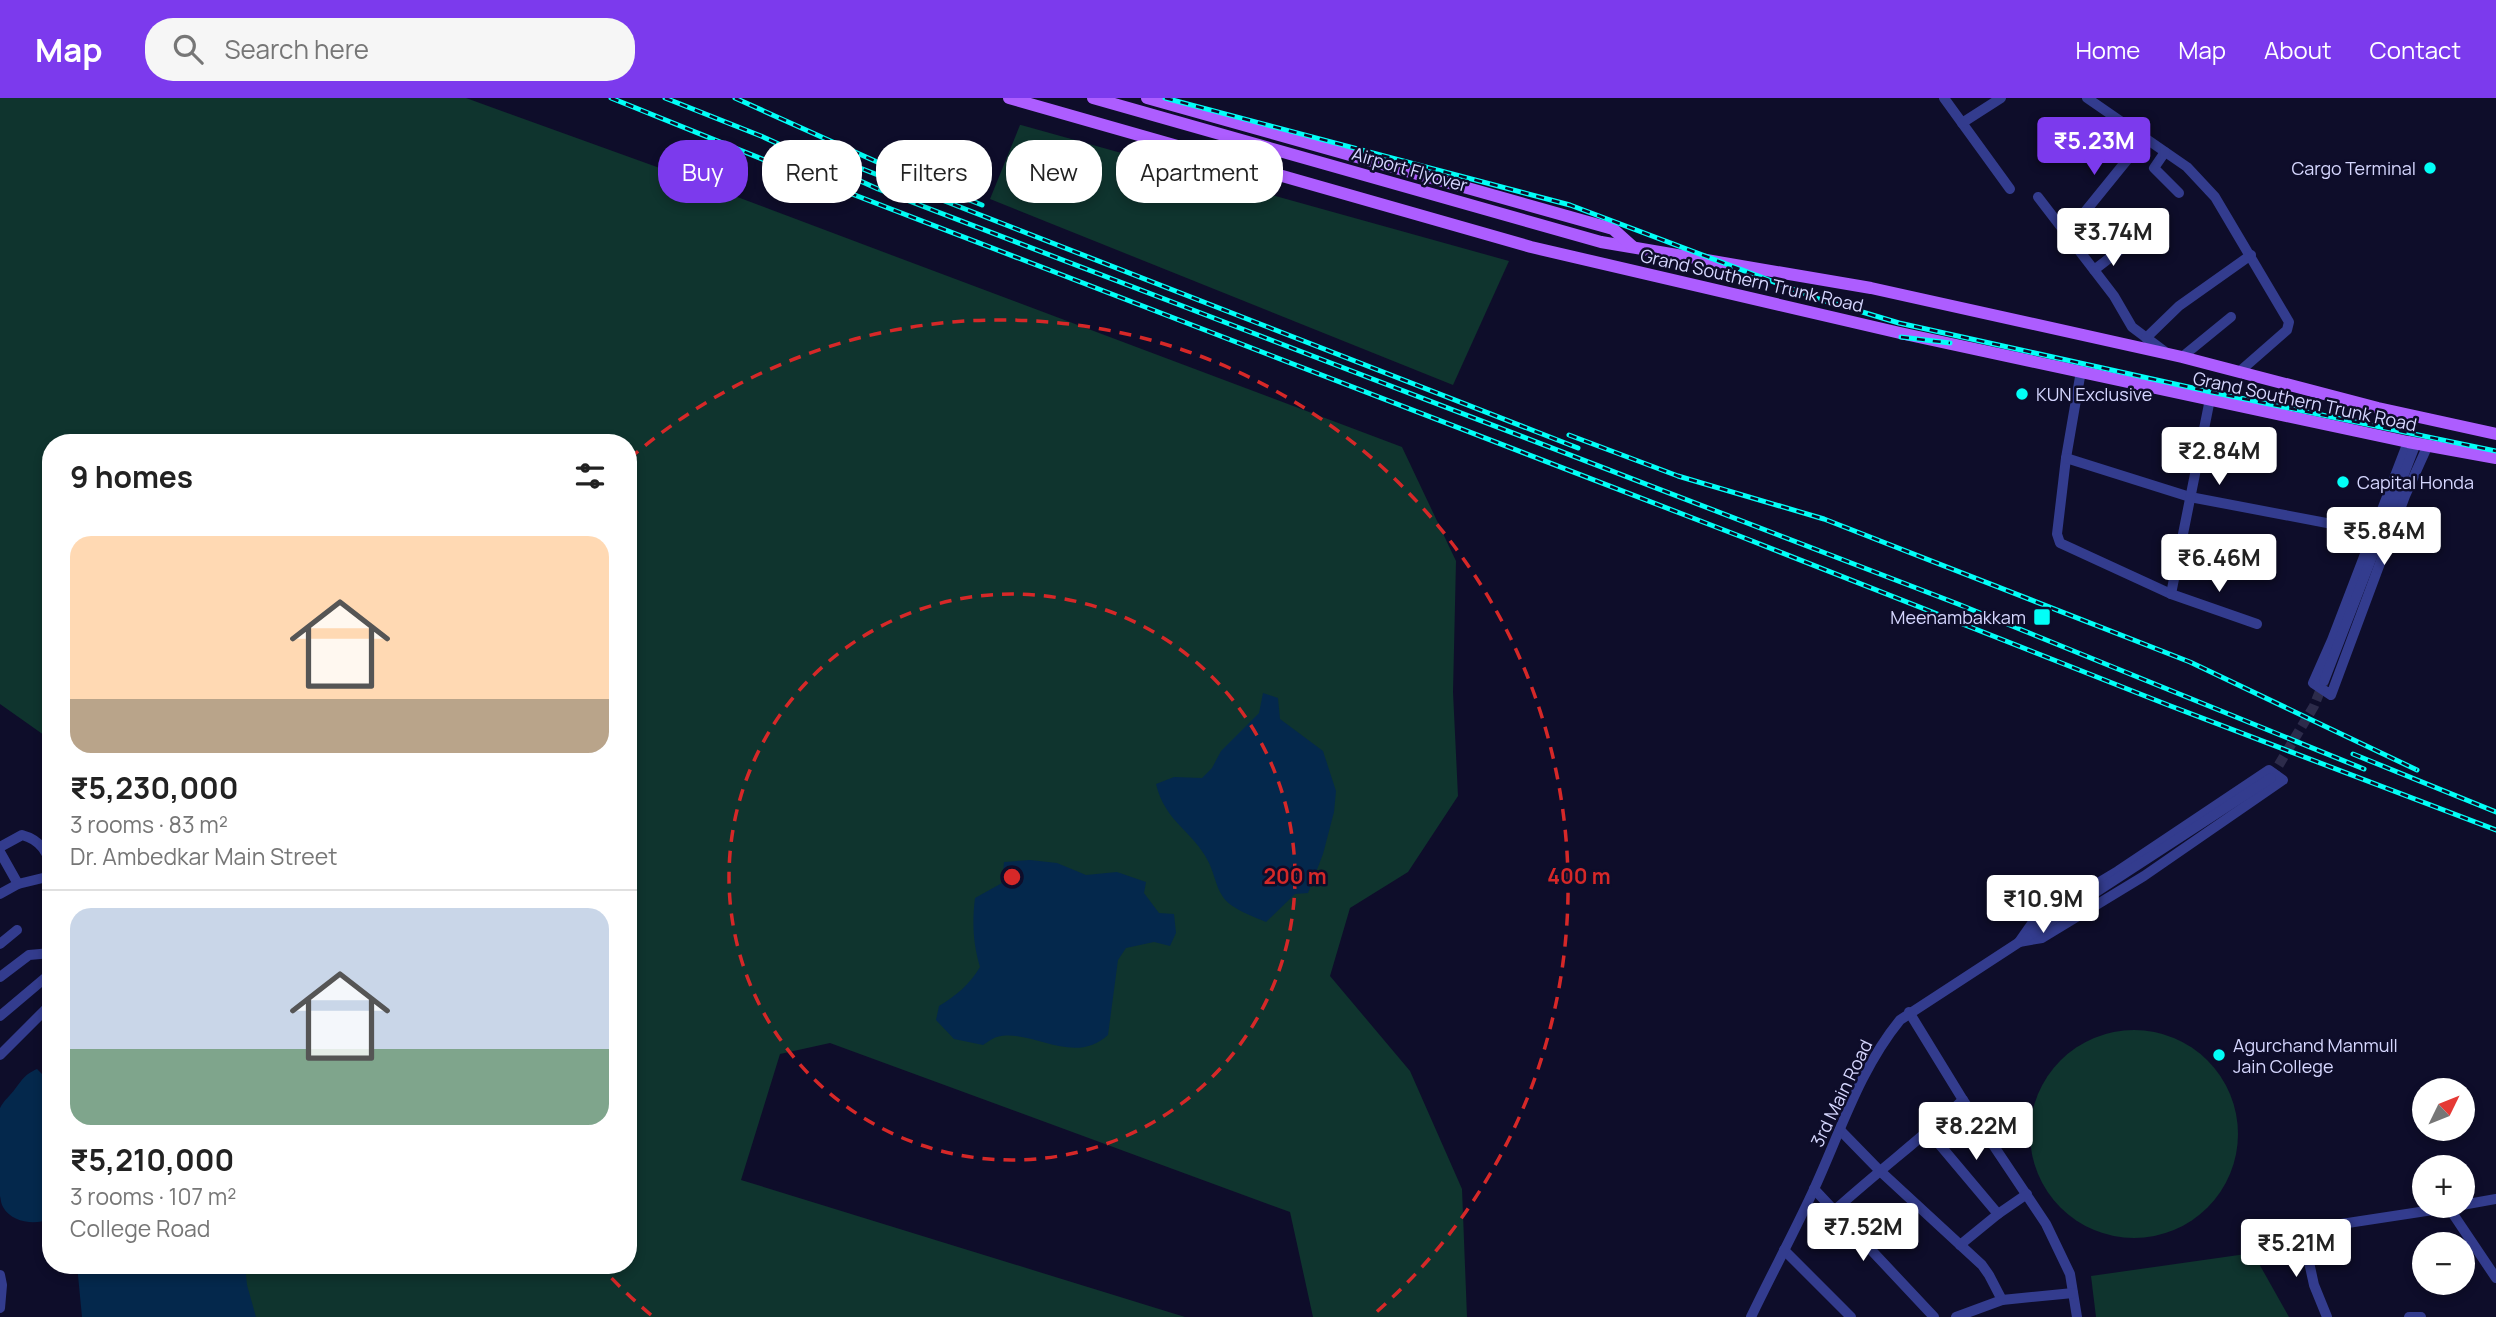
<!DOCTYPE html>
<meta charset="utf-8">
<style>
body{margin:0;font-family:Manrope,sans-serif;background:#f6f6f6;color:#222;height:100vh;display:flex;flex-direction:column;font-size:26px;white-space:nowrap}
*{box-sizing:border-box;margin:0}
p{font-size:23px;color:#767676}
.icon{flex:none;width:38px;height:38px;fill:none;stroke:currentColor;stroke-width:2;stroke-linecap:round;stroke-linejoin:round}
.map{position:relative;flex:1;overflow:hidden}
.details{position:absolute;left:42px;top:336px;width:595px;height:840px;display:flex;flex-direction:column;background:#fff;border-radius:28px;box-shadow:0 4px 10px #0003}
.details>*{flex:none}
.hud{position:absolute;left:658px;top:42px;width:665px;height:63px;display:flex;gap:14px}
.needle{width:46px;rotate:47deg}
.controls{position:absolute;left:2412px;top:980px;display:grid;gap:14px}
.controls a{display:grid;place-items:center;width:63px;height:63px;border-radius:50%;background:#fff;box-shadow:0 4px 10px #0003;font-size:35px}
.price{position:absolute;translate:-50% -60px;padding:0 16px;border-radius:7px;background:#fff;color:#222;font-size:23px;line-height:46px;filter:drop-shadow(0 2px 4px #0008)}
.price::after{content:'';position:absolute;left:50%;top:42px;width:21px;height:16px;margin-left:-10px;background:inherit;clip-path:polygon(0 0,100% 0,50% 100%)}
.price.on{background:#7c3aed;color:#fff}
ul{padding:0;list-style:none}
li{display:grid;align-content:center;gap:14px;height:371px;padding:0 28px}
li+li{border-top:2px solid #e0e0e0}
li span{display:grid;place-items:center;height:217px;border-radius:21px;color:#555}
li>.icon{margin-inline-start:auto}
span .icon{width:126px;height:126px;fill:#fffc;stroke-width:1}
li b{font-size:30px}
h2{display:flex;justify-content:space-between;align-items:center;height:84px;padding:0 28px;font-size:30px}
.chip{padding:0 24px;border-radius:28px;background:#fff;box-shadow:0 4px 10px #0003;font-size:24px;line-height:63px}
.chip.on{background:#7c3aed;color:#fff}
header{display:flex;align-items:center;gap:42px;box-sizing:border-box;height:98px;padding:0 35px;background:#7c3aed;color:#fff}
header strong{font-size:33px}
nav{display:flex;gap:38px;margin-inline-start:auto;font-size:24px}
.search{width:490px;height:63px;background:#f6f6f6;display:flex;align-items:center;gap:18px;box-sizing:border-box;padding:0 24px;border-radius:28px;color:#767676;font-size:26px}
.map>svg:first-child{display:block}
</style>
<header>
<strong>Map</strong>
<div class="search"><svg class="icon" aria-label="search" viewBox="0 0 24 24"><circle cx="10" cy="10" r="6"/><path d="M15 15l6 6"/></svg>Search here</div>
<nav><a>Home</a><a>Map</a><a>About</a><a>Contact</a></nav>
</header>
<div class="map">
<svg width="2496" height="1219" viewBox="0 0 2496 1219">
<rect width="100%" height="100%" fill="#0e0d2a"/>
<g fill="#0f342e">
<path d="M0,0H466L668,73L1402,349L1456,463L1453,594L1458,698L1408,774L1350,810L1330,878L1410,973L1462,1091L1467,1219H1313L1290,1114L830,945L780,956L741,1082L1185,1219H251L220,1167H628V345H51V642L0,606Z"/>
<path d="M1020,27H1021L1509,163L1453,287L990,101Z"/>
<circle cx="2134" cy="1036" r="104"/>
<path d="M2253,1155L2289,1219H2096L2091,1178Z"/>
</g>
<g fill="#04284c">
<path d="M1263,595L1278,600L1280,621L1323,653L1336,693L1334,714L1323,756L1308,795L1295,796L1266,824C1254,819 1241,814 1231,807C1216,796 1216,778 1208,763C1193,733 1165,724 1156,686L1174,679L1202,680L1212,670L1221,653L1259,615Z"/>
<path d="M1030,762L1057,765L1086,777L1117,774L1146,784L1144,795L1159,815L1174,816L1176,835L1170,848L1154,844L1126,850L1118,862L1108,937C1073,969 1032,930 997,939C992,940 987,945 983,947L954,941L936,922L939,908C957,897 969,887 980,869C973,845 972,825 975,800L1002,785L1004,764Z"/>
<path d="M37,971L51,985V1120C37,1128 12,1125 3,1109C1,1106 1,1102 0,1098V1010C4,1002 10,998 15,991C23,981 24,977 37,971Z"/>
<path d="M77,1167H245L247,1187L256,1219H82Z"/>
</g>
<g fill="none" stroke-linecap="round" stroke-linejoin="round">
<path stroke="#2c2b4a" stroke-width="10" stroke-dasharray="10 5" stroke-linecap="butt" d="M2271,680L2314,608L2324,583"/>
<g stroke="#333c8e" stroke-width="10">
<path d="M1944,0L2010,91"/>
<path d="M2087,0L2187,69L2215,99L2289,224L2287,232L2239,274"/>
<path d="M1962,25L2001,0"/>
<path d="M2165,54L2154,70L2179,95"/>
<path d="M2038,99L2114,198L2132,229L2164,253"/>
<path d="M2067,136L2144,41"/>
<path d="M2094,172L2142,135"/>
<path d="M2146,240L2179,208L2251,157"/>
<path d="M2182,259L2231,219"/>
<path d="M2081,273L2066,360L2057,436L2060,445L2171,496L2257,526"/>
<path d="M2408,344L2332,542L2313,585L2331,597L2405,398L2428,347"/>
<path d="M2066,360L2190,399L2374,434"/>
<path d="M2171,496L2210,301"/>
<path d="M2324,583L2416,345"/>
<path d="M2269,672L2283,682L2144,778L2042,840L2019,844L2033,824L2118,773Z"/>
<path d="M0,749L22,737C41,742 50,756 51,775"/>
<path d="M0,754L18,786"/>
<path d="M0,796L18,786L51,778"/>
<path d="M0,846L17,832"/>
<path d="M0,879L29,857L51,855"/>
<path d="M1909,914L1963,1002L2046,1126L2070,1176L2077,1219"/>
<path d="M0,918L51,875"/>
<path d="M0,957L51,906"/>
<path d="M1840,1032L1879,1072L1982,1167L1989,1177L2002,1202"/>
<path d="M1929,1034L1998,1116"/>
<path d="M1814,1091L1934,1219"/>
<path d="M2462,1107L2496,1101"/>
<path d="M2449,1110L2496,1180"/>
<path d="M1835,1112C1877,1074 1922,1040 1963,1002"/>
<path d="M1960,1147L1998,1116L2027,1096"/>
<path d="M1784,1152L1851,1219"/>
<path d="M0,1177L2,1187L0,1210"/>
<path d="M1751,1219C1772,1175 1795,1133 1815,1089C1841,1032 1860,971 1900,922L2271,680"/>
<path d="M1956,1219L2002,1202L2073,1195"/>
<path d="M2327,1219L2314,1187L2302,1132L2459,1108"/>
<path d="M2409,1219H2421"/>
</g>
<g stroke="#ad5dff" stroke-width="12">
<path d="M1009,0L1531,149L1900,235L2408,344L2496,360"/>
<path d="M1093,0L1601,144L1871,190L2182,259L2378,310L2496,336"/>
<path d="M1147,0L1613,131L1633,149"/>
</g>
<defs>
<g id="rail">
<path d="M611,0L782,69L1742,439L2168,607L2496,732"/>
<path d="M665,0L761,38L878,91L1958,506L2364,671"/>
<path d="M735,0L895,72L982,107"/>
<path d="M1165,0L1570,107L1819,201L1899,225L2211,294L2496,353"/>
<path d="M819,54L1578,350"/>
<path d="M1901,239L1950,245"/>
<path d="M1569,337L1678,378L1824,421L2190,564L2417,672"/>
<path d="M2353,656L2496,714"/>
</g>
</defs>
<use href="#rail" stroke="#02fff7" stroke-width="5"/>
<use href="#rail" stroke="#0e0d2a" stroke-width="2.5" stroke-dasharray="8" stroke-linecap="butt"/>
</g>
<g fill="none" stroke="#d62828" stroke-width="3.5" stroke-dasharray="12 9">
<circle cx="1012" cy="779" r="283"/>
<path d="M651 1217A567 567 0 0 1 601 1169M629 361A567 567 0 1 1 1373 1217"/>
</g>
<g fill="#02fff7" stroke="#0e0d2a" stroke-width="2.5">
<circle cx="2430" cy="70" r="7"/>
<circle cx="2022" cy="296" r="7"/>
<circle cx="2343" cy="384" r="7"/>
<rect x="2033" y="510" width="18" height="18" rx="3.5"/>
<circle cx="2219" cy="957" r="7"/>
</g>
<g text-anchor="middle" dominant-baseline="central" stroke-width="5" stroke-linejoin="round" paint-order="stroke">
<g font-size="18" fill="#d6d7ff" stroke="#0e0d2a" text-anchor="start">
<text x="2416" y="70" text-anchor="end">Cargo Terminal</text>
<text x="2036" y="296">KUN Exclusive</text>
<text x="2357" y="384">Capital Honda</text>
<text x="2026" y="519" text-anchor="end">Meenambakkam</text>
<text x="2233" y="947">Agurchand Manmull<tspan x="2233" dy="21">Jain College</tspan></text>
</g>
<g font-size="18" fill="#d6d7ff" stroke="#0e0d2a">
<text transform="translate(1410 71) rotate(16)">Airport Flyover</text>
<text transform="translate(1752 182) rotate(13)">Grand Southern Trunk Road</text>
<text transform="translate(2305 303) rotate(12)">Grand Southern Trunk Road</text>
<text transform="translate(1841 995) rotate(-64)">3rd Main Road</text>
</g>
</g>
<circle cx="1012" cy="779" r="10" fill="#d62828" stroke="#0e0d2a" stroke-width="3.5"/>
<g font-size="21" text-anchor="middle" font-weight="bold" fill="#d62828" stroke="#0e0d2a" stroke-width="5" stroke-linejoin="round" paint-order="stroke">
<text x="1295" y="786">200 m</text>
<text x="1579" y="786">400 m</text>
</g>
</svg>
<div class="controls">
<a><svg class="needle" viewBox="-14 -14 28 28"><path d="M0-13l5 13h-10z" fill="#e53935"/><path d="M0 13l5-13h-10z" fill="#767676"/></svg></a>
<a>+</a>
<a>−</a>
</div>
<b class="price on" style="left:2094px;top:79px">₹5.23M</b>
<b class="price" style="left:2113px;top:170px">₹3.74M</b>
<b class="price" style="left:2219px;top:389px">₹2.84M</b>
<b class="price" style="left:2384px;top:469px">₹5.84M</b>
<b class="price" style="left:2219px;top:496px">₹6.46M</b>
<b class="price" style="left:2043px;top:837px">₹10.9M</b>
<b class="price" style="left:1976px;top:1064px">₹8.22M</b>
<b class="price" style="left:1863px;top:1165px">₹7.52M</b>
<b class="price" style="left:2296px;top:1181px">₹5.21M</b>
<div class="hud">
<a class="chip on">Buy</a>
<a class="chip">Rent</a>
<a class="chip">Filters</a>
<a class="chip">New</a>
<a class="chip">Apartment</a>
</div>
<section class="details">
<h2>9 homes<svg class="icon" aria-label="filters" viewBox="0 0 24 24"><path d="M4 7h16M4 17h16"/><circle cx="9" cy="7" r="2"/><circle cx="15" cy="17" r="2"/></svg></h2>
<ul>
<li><span style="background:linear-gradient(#ffd9b3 75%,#b9a48a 0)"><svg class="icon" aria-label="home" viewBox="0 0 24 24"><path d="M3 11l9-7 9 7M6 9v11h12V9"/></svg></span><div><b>₹5,230,000</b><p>3 rooms · 83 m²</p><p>Dr. Ambedkar Main Street</p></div></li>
<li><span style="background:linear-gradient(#c9d6e8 65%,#7fa58c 0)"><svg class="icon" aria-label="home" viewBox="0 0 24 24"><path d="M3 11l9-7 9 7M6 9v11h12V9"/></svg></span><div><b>₹5,210,000</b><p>3 rooms · 107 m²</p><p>College Road</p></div></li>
</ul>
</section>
</div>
